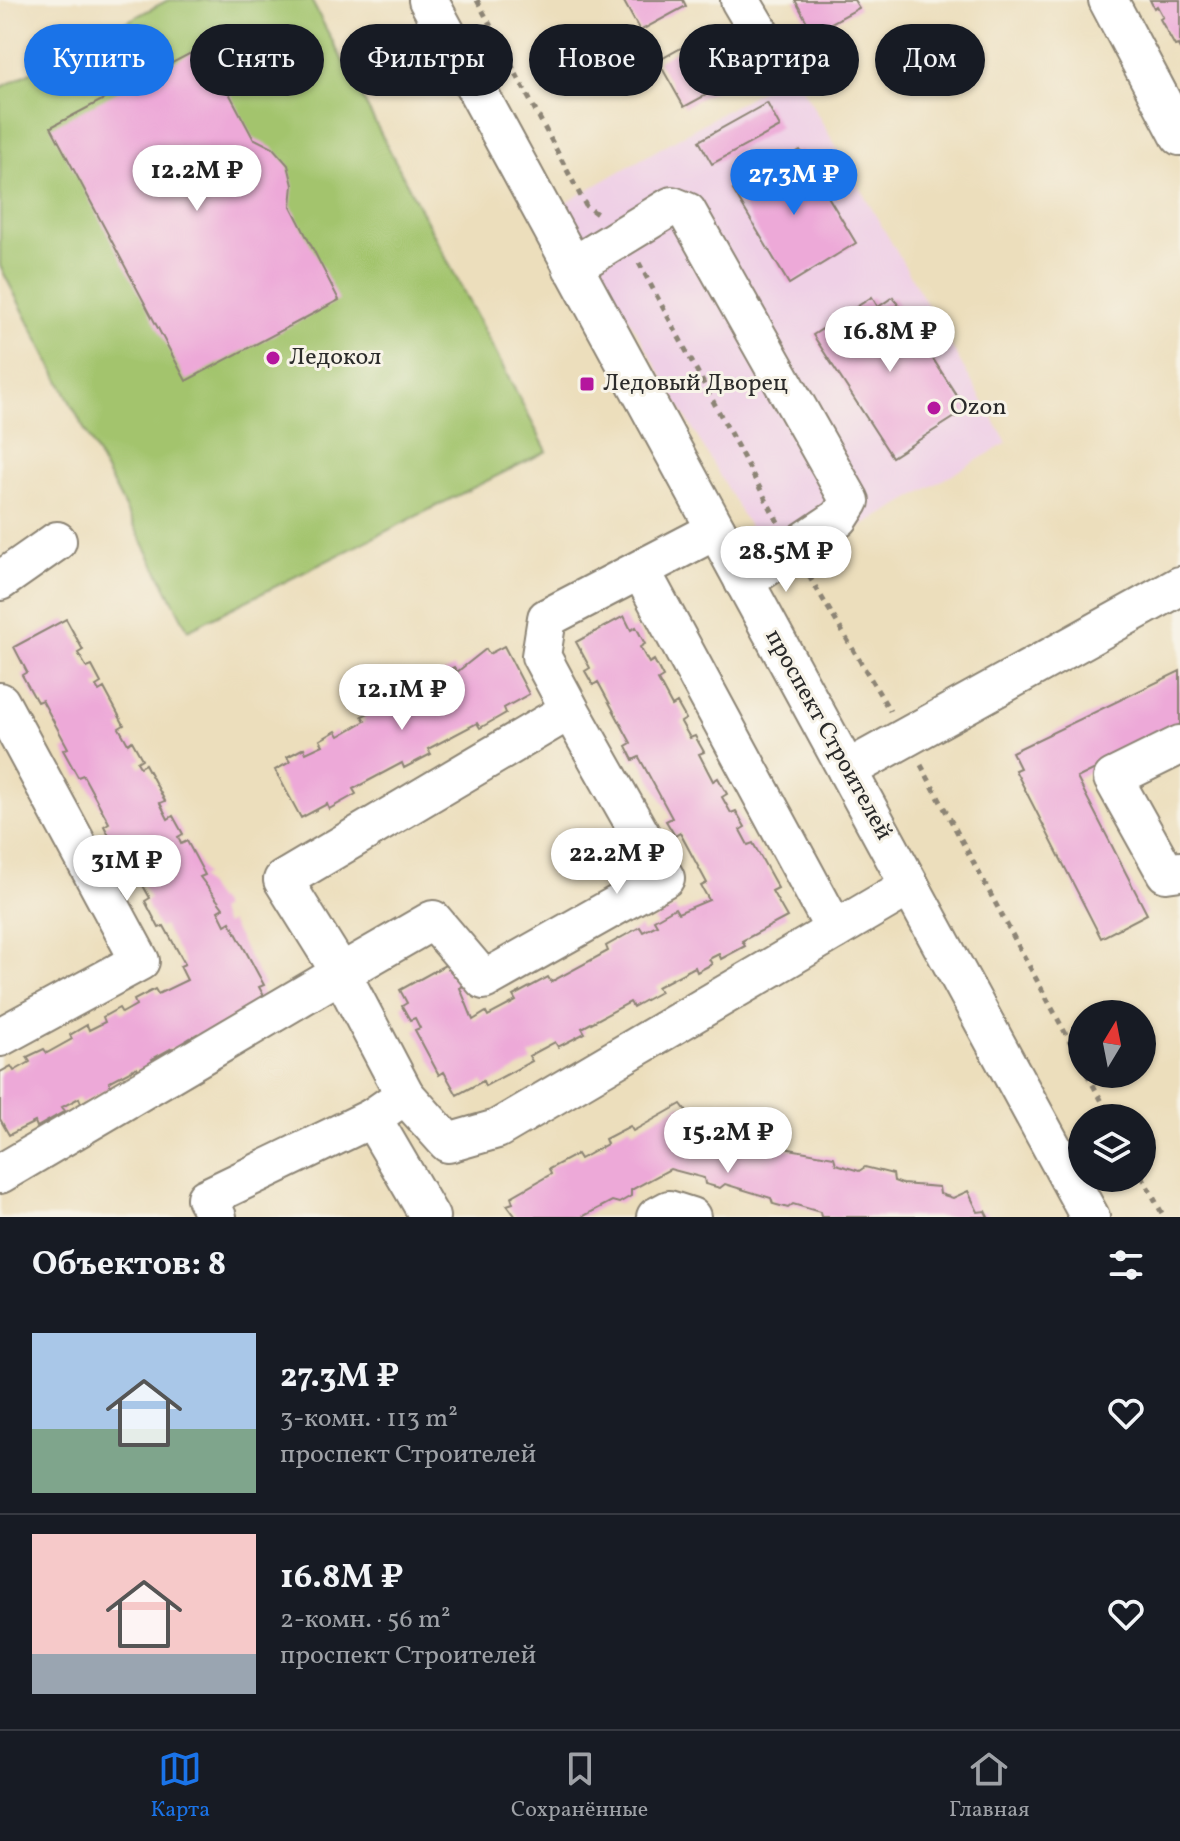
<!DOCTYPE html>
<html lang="ru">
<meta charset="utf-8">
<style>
body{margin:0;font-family:Vollkorn,serif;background:#20242c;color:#f1f3f6;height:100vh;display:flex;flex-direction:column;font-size:30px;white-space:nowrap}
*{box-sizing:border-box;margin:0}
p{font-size:26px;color:#9ea1a6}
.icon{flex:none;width:44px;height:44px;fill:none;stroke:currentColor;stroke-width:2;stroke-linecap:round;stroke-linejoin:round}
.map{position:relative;height:1217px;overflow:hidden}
.side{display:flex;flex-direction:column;background:#171b24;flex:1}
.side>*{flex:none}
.banner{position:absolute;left:24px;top:24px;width:1132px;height:72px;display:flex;gap:16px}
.needle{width:52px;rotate:10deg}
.tools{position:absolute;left:1068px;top:1000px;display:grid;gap:16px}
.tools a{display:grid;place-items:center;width:88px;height:88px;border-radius:50%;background:#171b24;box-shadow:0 2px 6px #0004;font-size:40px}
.price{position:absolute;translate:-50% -68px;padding:0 18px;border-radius:28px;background:#fff;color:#222;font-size:26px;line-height:52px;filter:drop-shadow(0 2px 4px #0008)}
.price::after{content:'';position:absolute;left:50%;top:48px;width:24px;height:18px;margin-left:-12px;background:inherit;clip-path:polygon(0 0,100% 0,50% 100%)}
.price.selected{background:#1a73e8;color:#fff}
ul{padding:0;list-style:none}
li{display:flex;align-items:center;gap:24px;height:200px;padding:0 32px}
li+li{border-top:2px solid #363941}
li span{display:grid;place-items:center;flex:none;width:224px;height:160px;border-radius:0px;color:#555}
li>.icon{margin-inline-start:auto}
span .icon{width:96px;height:96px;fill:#fffc;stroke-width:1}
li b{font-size:34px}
h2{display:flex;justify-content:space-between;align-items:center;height:96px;padding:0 32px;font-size:34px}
.chip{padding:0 28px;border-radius:36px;background:#171b24;box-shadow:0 2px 6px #0004;font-size:28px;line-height:72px}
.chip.selected{background:#1a73e8;color:#fff}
.menu{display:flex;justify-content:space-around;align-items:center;height:112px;border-top:2px solid #363941;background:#171b24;font-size:22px;color:#9ea1a6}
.menu a{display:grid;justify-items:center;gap:4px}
.menu .selected{color:#1a73e8}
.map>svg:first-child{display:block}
</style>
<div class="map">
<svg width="1180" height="1217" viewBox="0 0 1180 1217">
<rect width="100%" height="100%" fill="#f7f3e8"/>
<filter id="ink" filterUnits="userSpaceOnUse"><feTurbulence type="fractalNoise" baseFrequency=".0125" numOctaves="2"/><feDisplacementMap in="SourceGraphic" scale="16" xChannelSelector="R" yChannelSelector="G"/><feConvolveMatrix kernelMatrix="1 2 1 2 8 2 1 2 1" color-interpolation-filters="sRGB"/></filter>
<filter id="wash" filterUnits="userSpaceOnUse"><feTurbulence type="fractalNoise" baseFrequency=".006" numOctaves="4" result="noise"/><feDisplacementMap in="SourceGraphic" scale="32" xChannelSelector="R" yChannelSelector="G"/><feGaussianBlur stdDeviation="1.8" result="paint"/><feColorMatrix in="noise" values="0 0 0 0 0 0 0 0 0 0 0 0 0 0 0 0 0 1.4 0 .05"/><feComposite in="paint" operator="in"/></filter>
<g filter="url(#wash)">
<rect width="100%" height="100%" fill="#ecdebc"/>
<path fill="#efd0e6" d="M793,72L1007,443L777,575L563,204Z"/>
<path fill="#a3c46d" stroke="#67784c" stroke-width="2" d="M168,0H311L547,451L188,630L0,266V88Z"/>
<g id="blocks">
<g fill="#eda9d8">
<path d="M623,0H683L686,6L640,31Z"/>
<path d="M795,0H854L859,8L813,33Z"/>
<path d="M1150,0H1180V49L1178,45L1175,46L1160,19L1163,17L1157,6L1154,8Z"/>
<path d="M704,35L730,82L684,107L658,61Z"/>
<path d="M204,46L253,138L273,148L288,165L293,185L291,206L339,300L186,381L51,127Z"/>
<path d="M767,103L780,127L712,164L699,141Z"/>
<path d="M800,150L856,243L789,284L733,190Z"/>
<path d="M872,297L878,307L893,297L966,410L892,457L813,335Z"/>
<path d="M624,616L631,630L636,627L645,644L640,647L649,663L654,660L663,677L658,680L672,706L677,703L686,719L681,722L690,738L695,736L704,752L699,754L713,781L718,778L727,794L722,797L731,813L736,811L745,827L740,830L748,845L753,843L778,888L772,891L787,917L742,941L745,946L721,959L719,954L709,959L712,964L697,972L695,967L657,987L660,992L633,1007L630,1002L582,1028L585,1033L558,1047L555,1042L529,1056L532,1061L485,1086L483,1081L457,1095L444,1072L439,1075L415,1030L420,1028L415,1018L410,1020L402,1006L407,1003L400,990L447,964L465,985L460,988L473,1020L486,1012L488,1016L516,1001L513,996L548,977L551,982L608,951L606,946L640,927L643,932L657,925L654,920L675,908L678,913L709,900L701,886L707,883L680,833L675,836L666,821L672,818L639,757L633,760L626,746L631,743L598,682L593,685L585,671L590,668L576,642Z"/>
<path d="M66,619L83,650L78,653L87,668L92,666L101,683L96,686L99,691L104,688L124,725L119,728L128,744L132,741L142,759L137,762L140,767L145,764L165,801L160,803L168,819L173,816L183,834L178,837L181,844L187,841L205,875L200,877L223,908L218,911L225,925L230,922L264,985L259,987L265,998L199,1039L197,1034L187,1040L190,1044L175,1052L172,1048L152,1059L155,1063L140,1072L137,1067L109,1082L111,1087L81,1103L79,1098L62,1107L65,1111L37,1127L35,1122L9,1135L0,1119V1072L11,1066L14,1071L30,1062L27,1057L44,1049L47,1053L72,1039L70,1035L87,1025L89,1030L105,1022L103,1017L119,1008L122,1013L136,1005L134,1000L155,989L158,994L187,980L180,966L185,964L164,926L159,928L145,901L150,898L123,850L118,853L104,826L109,823L83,775L78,777L63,750L68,748L42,700L37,702L22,675L27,672L14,647Z"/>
<path d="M504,646L529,694L504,708L506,713L480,728L477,723L428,749L431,754L404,768L402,763L353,789L356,794L329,809L327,804L301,818L275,770L290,762L287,757L304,748L306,753L323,745L320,740L336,731L339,736L365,721L362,716L379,708L381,713L398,704L395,699L412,690L414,695L440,681L437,676L454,667L457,672L486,649L489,654Z"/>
<path d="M1180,671V727L1077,778L1147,914L1101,938L1015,770L1020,768L1012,752Z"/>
<path d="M681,1104L694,1121L702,1119L715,1122L716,1128L744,1137L749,1132L775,1140L778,1146L784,1148L834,1157L836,1164L859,1171L865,1167L893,1174L894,1181L902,1184L939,1187L940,1194L953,1198L968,1191L978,1212L985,1211L988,1217H821L820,1212L793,1204L788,1208L773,1204L771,1198L725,1184L720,1188L705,1184L704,1178L670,1169L631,1190V1196L619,1203L612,1201L582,1217H516L507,1205L513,1203L511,1197L551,1174L549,1169L577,1154L580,1159L607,1144L605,1139L630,1126L633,1131Z"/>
</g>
</g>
</g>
<g filter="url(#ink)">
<use href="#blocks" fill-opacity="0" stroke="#8c8474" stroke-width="2"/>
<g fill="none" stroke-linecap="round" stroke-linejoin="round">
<defs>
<g id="minor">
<path d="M428,0L1090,1217"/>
<path d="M740,0L773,56"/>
<path d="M1108,0L1180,136"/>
<path d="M572,267L672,206L687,212L850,501L839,518L744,582"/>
<path d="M641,571L835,930"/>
<path d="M0,581L57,541"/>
<path d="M0,702L140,961L0,1037"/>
<path d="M570,710L665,878L484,980L433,920L341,973L283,880L570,710L541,656L547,618L716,530"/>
<path d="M1180,745L1113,778L1166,873L1180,871"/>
<path d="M847,770L1180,586"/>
<path d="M405,1095L448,1143L497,1129L910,886"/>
<path d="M0,1174L341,973L405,1095L372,1118"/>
<path d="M217,1217L206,1198L372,1118L430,1217"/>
<path d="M656,1217L669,1210L691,1217"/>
</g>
</defs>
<use href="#minor" stroke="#8c8474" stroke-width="42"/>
<g stroke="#8c8474" stroke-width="5" stroke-dasharray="6 6" stroke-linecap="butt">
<path d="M477,0L586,206L597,214"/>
<path d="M639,263L778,522"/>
<path d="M809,576L890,711"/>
<path d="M921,765L1082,1064"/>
<path d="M1087,1074L1111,1118"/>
<path d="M1142,1176L1164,1217"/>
</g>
<use href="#minor" stroke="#fff" stroke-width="38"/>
</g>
</g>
<g fill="#b5179e" stroke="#f7f3e8" stroke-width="3">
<circle cx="273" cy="358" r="8"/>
<rect x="579" y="376" width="16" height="16" rx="4"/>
<circle cx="934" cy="408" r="8"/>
</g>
<g text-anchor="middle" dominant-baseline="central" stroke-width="6" stroke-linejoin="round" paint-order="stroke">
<g font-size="24" fill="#2b2b2b" stroke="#f7f3e8" text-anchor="start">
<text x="289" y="358">Ледокол</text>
<text x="603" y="384">Ледовый Дворец</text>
<text x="950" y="408">Ozon</text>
</g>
<g font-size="24" fill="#2b2b2b" stroke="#f7f3e8">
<text transform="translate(828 735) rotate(61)">проспект Строителей</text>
</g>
</g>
</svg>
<div class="tools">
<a><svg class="needle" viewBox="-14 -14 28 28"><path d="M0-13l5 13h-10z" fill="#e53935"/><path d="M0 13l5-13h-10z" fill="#9ea1a6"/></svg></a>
<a><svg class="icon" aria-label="layers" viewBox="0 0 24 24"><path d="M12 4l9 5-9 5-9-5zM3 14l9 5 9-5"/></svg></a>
</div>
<b class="price" style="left:197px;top:213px">12.2M ₽</b>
<b class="price selected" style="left:794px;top:217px">27.3M ₽</b>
<b class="price" style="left:890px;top:374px">16.8M ₽</b>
<b class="price" style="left:786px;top:594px">28.5M ₽</b>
<b class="price" style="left:402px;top:732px">12.1M ₽</b>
<b class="price" style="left:617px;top:896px">22.2M ₽</b>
<b class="price" style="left:127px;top:903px">31M ₽</b>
<b class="price" style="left:728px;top:1175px">15.2M ₽</b>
<div class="banner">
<a class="chip selected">Купить</a>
<a class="chip">Снять</a>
<a class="chip">Фильтры</a>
<a class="chip">Новое</a>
<a class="chip">Квартира</a>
<a class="chip">Дом</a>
</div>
</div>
<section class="side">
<h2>Объектов: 8<svg class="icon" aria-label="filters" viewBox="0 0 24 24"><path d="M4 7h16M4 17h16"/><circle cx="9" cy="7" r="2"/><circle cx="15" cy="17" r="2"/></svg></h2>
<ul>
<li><span style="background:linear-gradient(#a9c7e8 60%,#7fa58c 0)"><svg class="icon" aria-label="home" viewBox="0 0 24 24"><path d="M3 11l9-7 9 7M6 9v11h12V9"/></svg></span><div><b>27.3M ₽</b><p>3-комн. · 113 m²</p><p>проспект Строителей</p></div><svg class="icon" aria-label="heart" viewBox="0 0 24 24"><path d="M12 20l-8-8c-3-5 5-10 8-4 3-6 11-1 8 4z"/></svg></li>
<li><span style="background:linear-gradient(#f6c9c9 75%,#9aa5b1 0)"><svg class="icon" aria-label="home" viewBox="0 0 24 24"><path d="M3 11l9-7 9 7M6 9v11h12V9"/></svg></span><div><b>16.8M ₽</b><p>2-комн. · 56 m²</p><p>проспект Строителей</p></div><svg class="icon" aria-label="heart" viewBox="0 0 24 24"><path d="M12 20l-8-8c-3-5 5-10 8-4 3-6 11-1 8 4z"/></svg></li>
</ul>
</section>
<nav class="menu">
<a class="selected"><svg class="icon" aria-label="map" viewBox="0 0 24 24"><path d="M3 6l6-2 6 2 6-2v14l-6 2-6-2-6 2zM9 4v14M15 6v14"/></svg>Карта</a>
<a><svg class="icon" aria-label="saved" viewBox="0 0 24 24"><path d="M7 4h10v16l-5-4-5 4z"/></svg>Сохранённые</a>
<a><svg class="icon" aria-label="home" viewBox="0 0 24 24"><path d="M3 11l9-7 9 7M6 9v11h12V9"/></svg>Главная</a>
</nav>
